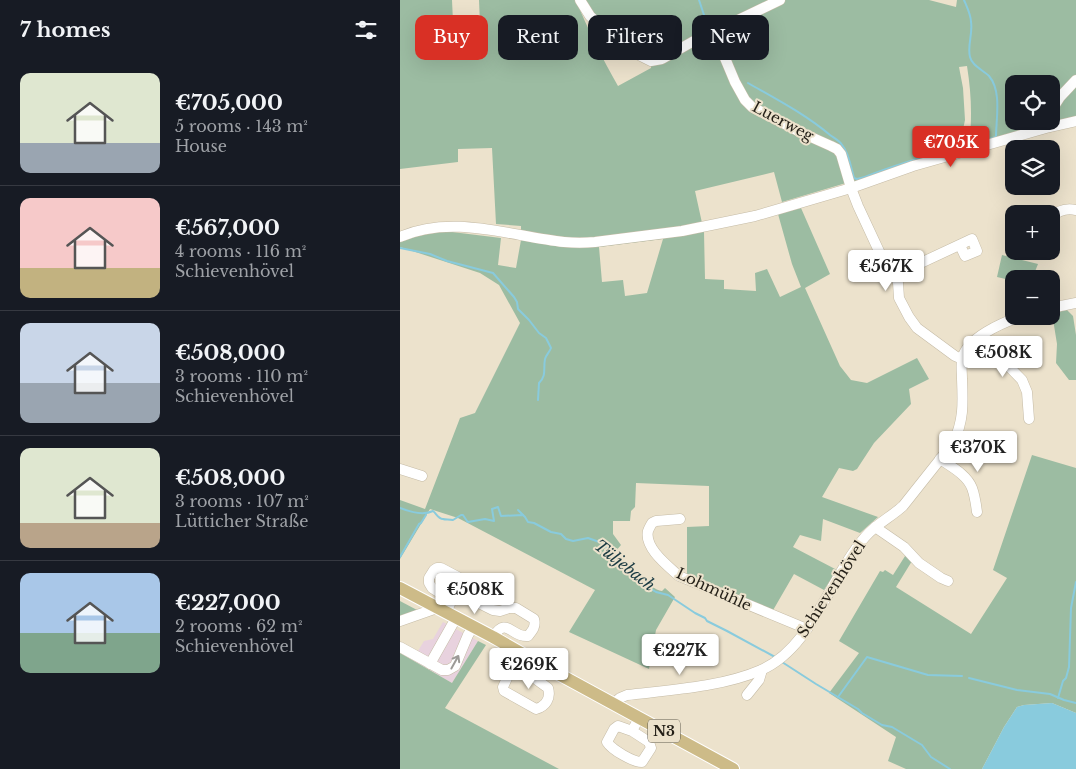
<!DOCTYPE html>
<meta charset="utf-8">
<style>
body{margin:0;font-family:"Libre Baskerville",serif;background:#242831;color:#f1f3f6;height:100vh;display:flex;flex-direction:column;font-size:19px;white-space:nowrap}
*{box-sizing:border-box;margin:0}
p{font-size:16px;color:#9ea1a6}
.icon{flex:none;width:28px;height:28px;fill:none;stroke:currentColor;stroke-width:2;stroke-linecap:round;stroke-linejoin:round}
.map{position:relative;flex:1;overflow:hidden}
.sheet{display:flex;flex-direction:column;background:#171b24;width:400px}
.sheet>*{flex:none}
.guide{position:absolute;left:15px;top:15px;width:475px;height:45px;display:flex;gap:10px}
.controls{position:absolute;left:605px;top:75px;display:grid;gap:10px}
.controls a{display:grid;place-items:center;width:55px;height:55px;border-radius:10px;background:#171b24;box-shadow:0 5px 20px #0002;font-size:25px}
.price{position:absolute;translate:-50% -42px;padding:0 11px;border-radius:5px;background:#fff;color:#222;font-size:16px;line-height:32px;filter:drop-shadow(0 1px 2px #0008)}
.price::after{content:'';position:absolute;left:50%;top:30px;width:15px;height:11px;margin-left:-8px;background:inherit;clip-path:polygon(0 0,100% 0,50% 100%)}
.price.current{background:#d93025;color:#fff}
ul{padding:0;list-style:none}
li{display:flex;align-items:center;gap:15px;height:125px;padding:0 20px}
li+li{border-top:1px solid #363941}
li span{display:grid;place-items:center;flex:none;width:140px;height:100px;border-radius:10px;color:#555}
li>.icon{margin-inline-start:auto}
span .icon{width:60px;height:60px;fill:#fffc;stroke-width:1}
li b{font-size:21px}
h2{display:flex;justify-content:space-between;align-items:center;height:60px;padding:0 20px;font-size:21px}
.chip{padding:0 18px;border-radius:10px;background:#171b24;box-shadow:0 5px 20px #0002;font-size:18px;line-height:45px}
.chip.current{background:#d93025;color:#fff}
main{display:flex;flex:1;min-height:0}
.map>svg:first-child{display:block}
</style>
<main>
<section class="sheet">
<h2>7 homes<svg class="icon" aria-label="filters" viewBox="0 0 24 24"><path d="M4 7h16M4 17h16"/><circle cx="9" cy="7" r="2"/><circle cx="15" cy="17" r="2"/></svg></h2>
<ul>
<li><span style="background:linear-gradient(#dfe7d0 70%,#9aa5b1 0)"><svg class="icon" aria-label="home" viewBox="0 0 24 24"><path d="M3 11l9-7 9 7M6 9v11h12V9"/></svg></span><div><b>€705,000</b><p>5 rooms · 143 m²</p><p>House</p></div></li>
<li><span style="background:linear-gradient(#f6c9c9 70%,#c2b280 0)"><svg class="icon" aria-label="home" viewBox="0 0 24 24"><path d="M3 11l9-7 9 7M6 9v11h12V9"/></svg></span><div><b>€567,000</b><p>4 rooms · 116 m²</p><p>Schievenhövel</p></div></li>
<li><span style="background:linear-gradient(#c9d6e8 60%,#9aa5b1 0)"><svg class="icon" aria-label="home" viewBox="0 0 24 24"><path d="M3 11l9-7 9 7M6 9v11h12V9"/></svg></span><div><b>€508,000</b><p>3 rooms · 110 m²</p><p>Schievenhövel</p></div></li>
<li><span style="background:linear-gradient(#dfe7d0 75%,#b9a48a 0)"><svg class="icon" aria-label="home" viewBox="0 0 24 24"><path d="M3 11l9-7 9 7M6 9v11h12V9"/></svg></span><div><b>€508,000</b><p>3 rooms · 107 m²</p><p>Lütticher Straße</p></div></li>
<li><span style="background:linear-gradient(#a9c7e8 60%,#7fa58c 0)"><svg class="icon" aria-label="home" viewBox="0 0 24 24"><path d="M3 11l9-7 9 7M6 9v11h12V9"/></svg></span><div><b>€227,000</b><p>2 rooms · 62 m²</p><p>Schievenhövel</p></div></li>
</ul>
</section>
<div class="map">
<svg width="676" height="769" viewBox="0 0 676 769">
<rect width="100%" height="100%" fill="#ece2cc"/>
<path fill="#e8d2de" d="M43,622L78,641L52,683L0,653V642L18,651L24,641L33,639Z"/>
<g fill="#9cbca2" fill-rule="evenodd">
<path d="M0,0H52L53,22L80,24L79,0H176C188,30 202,58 218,86L251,68L252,57L242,54L201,22L184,0H529L556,7L557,0H676V117L456,183L452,178L446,183L382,202L374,172L295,191L304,232L305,279L324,280V289L356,291L355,273L367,269L380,297L401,287L392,264L378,214L401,208L430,274L405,288L440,366L451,380L467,383L517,358L529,379L509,389L511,404L474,443L457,469L453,471L439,468L422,497L478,517L460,533L423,519L421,541L400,535L393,547L437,570L424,590L394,574L372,612L287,577V527L309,526V486L236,483L235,507L231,511L230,521H213V534L221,545L215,552C224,561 250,590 262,591L265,588L275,597L256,630L249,669L169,632L195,590L58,518L30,509L0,559V500L25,509L60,418L75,413L120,323L99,285L80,273L0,247V242L18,236L44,231L101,238L98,265L116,268L121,240V226L96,224L92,148L58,149V162L0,169ZM567,66C571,91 572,112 570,138L561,139L565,120L563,88L559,67ZM614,84H651V121H614ZM263,239L247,293L225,296L223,280L202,282L199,247Z"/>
<path d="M602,255L638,264L632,279H614V281L597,277Z"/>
<path d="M667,310L673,316L676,335V380H669L656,363L657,344L652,313Z"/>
<path d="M632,455L676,468V713L652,703L624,705L617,707L604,727L582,769H506L488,761L496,737L429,693L459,653L439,641L480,571L483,572L485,570L493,575L507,553L512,561L496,587L571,634L607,578L593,570Z"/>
<path d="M0,601L17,610L0,618Z"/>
<path d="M78,641L86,645L45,708L159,769H0V653L52,683Z"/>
</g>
<path fill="#89cbdd" d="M652,703L676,713V769H582L604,727L617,707L624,705Z"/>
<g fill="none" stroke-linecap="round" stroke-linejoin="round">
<g stroke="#89cbdd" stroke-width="2">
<path d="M299,0L308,27"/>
<path d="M564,0C567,7 571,15 571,22C573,34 567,46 570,57C572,66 583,70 589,76C602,91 596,119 596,137L572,144"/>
<path d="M348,83C376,99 405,114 430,135C434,138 440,141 442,145C449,153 451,168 454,178L457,179L465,177"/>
<path d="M622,129L635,126L639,121"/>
<path d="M465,177C497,164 529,155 562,146"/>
<path d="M0,248L30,254L47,261L93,273L114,297L117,302L118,309L129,320L139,333L146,338L151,348C149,353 146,355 145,359C143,369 147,375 139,383L138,400"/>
<path d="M0,508C10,512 23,516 33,511C36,513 38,519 43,519C46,520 49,519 53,520L61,515H63L67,521L68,522L85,519L94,521L92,509L98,507L101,516L123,515L125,517L128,522L134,523L151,532L161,534L166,539L173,541L188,538L202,543L238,579L251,589L256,592L268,595L295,613L305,618L307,621L327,631L375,657"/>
<path d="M118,510L123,515"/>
<path d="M0,557L19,524L21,523L26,515"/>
<path d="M382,662L416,684L458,709L462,713L482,725L492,727L522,745L531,757L550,769"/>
<path d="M569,678L617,690L650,694L664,700L676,703"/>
<path d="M438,697L467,657L528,675L562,676"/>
<path d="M658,698L663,681L666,678L669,667L671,608L676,582"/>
</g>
<defs>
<g id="minor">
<path d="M180,0L190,16L200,25L239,55L251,61L262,59L292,42L380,0"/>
<path d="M314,32L335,82L345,100L352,107L402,133L431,146L437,149L441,154L451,188L458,206L485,264L495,275L498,283L499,298L509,317L517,328L555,356L562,359"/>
<path d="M651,111L660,97L676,80"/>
<path d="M651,218C658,210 666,208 676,210"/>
<path d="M0,237C52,214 110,236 164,242C174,243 185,243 195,242L282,231L355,216L451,188L513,166L646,128L676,121"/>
<path d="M495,275L572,239L577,251L565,256L560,245"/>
<path d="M651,308L676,303"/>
<path d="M580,337L622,380L627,392L629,419"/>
<path d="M540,459C552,467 567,475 572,488C575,496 576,504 577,512"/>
<path d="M0,469L22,476"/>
<path d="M280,519L256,521L252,523C251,525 249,528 248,531C244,548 268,566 279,576L407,629"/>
<path d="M475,527L504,547L519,563L541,578L548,581"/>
<path d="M46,612L50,604L48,598L32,588L29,583V578L34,570L37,568H41L58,577L65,594L69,598L93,610L100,611L109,608H116L134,619C136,626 133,630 128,636C111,638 107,615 93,637"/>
<path d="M0,621L37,608"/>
<path d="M0,647L42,670H48L55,666L68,635L73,627"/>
<path d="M30,664L56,618"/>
<path d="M136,676C128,677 122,671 113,671L108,676L103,687L104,691L136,709C146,706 151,698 148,688L137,680L136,676L142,665"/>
<path d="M347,695L359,680L362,670"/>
<path d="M213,704L220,698L227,695C270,690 322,687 361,670C412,648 430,577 465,537C476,524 491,517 503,506L553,443C564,421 563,403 562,379C562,373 561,366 562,360C565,338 604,322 622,316"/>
<path d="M232,731L249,742L251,748L242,762C233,762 212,750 207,742L214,729L218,726L232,731L239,718"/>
</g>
<path id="major" d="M0,588L93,637L142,665L333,769"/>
</defs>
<use href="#minor" stroke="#c5bba6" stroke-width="11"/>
<use href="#major" stroke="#fff" stroke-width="14"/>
<use href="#minor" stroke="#fff" stroke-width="10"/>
<use href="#major" stroke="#cdbb88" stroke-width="12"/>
</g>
<defs><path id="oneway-shaft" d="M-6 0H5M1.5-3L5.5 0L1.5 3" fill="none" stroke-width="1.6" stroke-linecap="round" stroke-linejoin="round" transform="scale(1.25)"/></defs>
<use stroke="#9c9a97" href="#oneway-shaft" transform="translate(55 662) rotate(-61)"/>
<g text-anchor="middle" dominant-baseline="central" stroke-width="4" stroke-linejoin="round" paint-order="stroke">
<rect fill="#ece2cc" stroke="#5f5a4d" stroke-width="1" x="248" y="719.5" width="32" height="23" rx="4"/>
<g font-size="14" font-weight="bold" fill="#231f17">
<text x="264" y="731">N3</text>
</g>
<g font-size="15" fill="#231f17" stroke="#ece2cc">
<text transform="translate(383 121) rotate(28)">Luerweg</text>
<text transform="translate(314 589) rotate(25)">Lohmühle</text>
<text transform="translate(431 589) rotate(-57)">Schievenhövel</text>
</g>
<g font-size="16" font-style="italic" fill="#1a3a42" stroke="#ece2cc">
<text transform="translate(225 565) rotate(38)">Tüljebach</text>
</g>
</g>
</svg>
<div class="controls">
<a><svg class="icon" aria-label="locate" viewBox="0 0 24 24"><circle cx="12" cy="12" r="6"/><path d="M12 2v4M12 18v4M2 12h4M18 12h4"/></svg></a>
<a><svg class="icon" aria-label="layers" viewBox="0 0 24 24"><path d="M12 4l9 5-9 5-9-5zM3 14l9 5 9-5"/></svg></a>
<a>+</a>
<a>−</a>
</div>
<b class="price current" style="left:551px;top:168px">€705K</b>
<b class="price" style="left:486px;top:292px">€567K</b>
<b class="price" style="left:603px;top:378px">€508K</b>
<b class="price" style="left:578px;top:473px">€370K</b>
<b class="price" style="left:75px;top:615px">€508K</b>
<b class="price" style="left:280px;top:676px">€227K</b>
<b class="price" style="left:129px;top:690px">€269K</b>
<div class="guide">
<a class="chip current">Buy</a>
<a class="chip">Rent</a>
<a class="chip">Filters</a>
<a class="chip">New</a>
</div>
</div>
</main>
